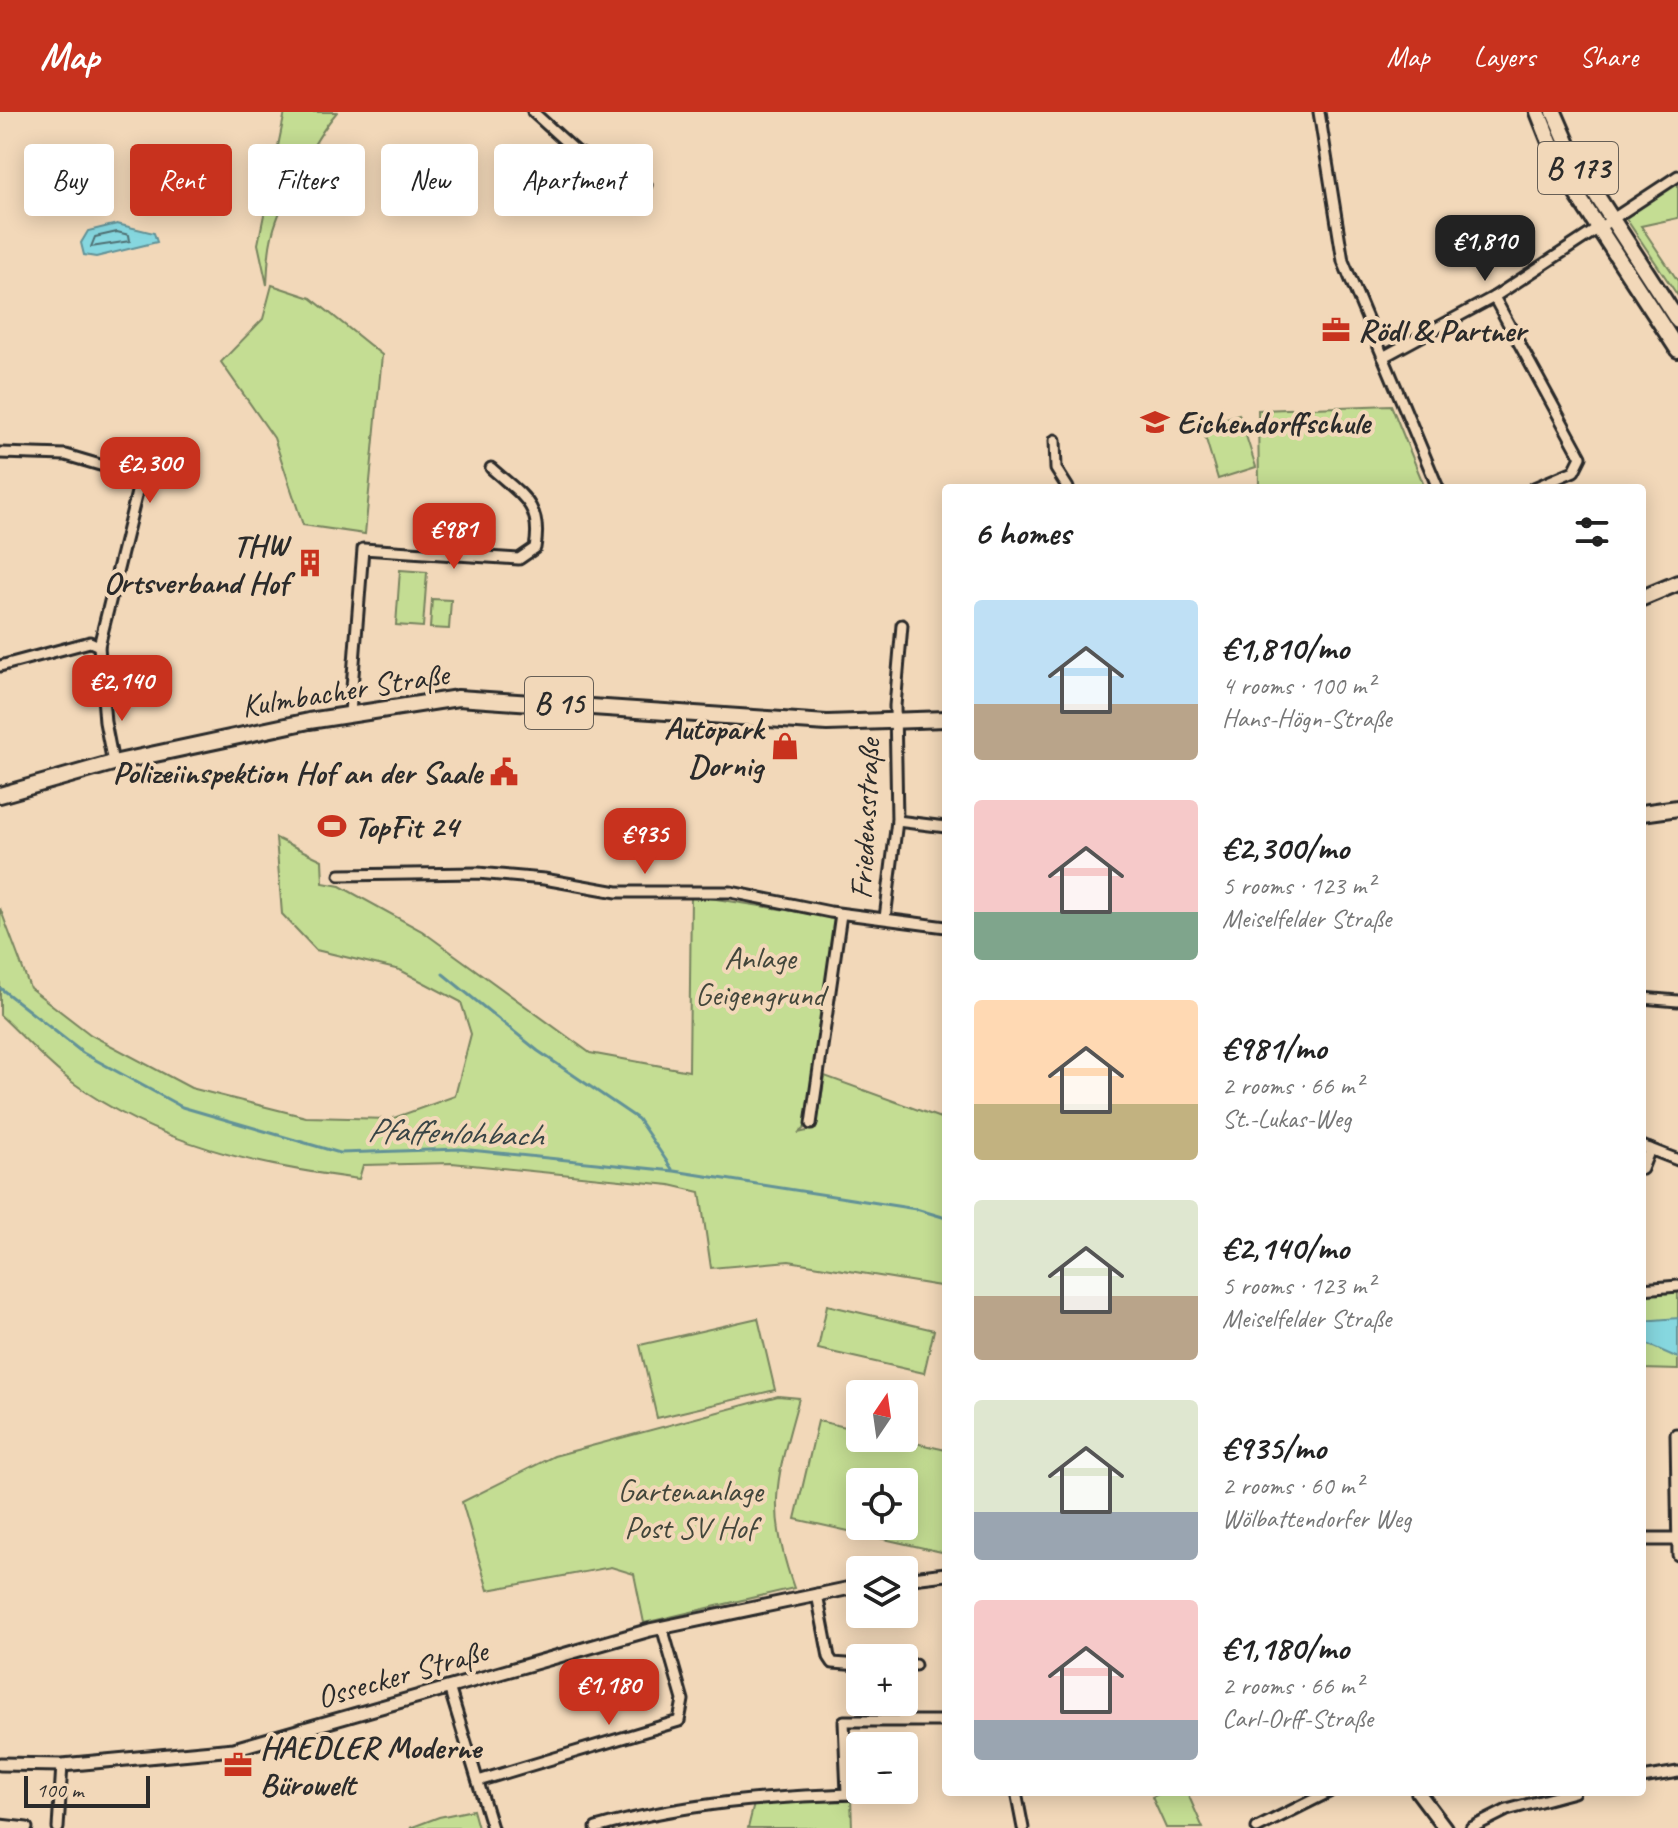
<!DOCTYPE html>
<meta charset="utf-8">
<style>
body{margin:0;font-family:Caveat,sans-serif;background:#f2f2f2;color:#222;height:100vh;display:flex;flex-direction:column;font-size:30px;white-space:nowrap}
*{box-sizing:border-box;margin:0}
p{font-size:26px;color:#767676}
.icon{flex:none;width:44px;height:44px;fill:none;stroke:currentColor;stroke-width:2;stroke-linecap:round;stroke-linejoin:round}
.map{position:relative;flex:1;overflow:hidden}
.sheet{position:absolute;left:942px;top:372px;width:704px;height:1312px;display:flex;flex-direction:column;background:#fff;border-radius:8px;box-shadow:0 4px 20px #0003}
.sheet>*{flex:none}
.banner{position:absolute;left:24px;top:32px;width:760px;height:72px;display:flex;gap:16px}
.needle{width:52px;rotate:13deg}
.tools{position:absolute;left:846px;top:1268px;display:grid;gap:16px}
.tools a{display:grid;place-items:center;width:72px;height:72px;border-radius:8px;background:#fff;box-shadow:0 4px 20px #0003;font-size:40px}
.scale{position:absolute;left:24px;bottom:20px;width:126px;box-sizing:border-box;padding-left:8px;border:4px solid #2b2b2b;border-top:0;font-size:22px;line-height:28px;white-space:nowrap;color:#2b2b2b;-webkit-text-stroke:6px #f2d8b9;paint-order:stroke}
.price{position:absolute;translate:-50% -68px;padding:0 18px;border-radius:16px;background:#c8321e;color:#fff;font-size:26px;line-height:52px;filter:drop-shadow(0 2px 4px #0008)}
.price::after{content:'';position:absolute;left:50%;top:48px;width:24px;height:18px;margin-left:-12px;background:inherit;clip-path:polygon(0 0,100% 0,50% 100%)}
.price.on{background:#222;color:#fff}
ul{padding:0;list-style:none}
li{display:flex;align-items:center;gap:24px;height:200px;padding:0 32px}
li span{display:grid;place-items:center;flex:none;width:224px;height:160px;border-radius:8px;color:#555}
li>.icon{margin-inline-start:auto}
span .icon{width:96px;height:96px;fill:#fffc;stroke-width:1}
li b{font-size:34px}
h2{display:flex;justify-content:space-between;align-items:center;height:96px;padding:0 32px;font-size:34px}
.tag{padding:0 28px;border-radius:8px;background:#fff;box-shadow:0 4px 20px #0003;font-size:28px;line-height:72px}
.tag.on{background:#c8321e;color:#fff}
header{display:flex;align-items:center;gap:48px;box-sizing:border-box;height:112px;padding:0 40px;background:#c8321e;color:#fff}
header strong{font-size:38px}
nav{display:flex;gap:44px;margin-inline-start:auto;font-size:28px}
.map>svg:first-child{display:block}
</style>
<header>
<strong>Map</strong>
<nav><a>Map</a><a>Layers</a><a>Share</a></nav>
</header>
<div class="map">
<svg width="1678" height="1716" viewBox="0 0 1678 1716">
<rect width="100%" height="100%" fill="#f2d8b9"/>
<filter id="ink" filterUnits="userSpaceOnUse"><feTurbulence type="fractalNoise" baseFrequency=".0125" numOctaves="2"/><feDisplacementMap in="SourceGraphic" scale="16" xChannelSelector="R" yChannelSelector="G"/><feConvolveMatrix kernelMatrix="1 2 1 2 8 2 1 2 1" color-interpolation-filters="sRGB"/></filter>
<g filter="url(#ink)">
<g fill="#c4dd93" stroke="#78845f" stroke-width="2" fill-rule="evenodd">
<path d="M285,0H337C315,26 277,95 271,129C268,143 268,158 267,173L258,132Z"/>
<path d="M1678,71V106L1641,114L1678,169V184L1625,105Z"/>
<path d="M272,173L311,186L382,243L365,422L303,413L274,326L221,250L263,207Z"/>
<path d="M1391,293L1425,376L1259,375L1258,298Z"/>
<path d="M1239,302L1256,355L1218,367L1202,314Z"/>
<path d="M400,458L427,460L423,515L396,513Z"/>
<path d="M432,487L451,488L449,517L430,516Z"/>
<path d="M276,726L322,748L323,771L340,774L422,819L590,941L689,959L691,783L837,806L807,1014L798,1021L816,1017L825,964L946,1008V1175L789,1149L711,1156L700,1080L670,1073L452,1051L363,1053L359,1067C258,1054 156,1032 72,970C46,951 24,925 0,903V796L30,876L91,923L191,976L306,1005L391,1007L455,984L471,922L461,890L400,858L316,838L282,802Z"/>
<path d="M1678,1179V1258L1642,1257V1182Z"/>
<path d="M827,1193L934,1218L924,1261L818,1237Z"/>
<path d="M758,1206L775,1278L657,1306L640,1233Z"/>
<path d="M778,1284L799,1286C777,1366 765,1395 794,1476L644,1511L634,1462L611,1455L488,1478L462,1390L554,1344Z"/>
<path d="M818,1309L860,1318V1326H893L946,1338V1441L795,1407ZM860,1370H904V1414H860Z"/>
<path d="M1163,1680H1187L1203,1716H1166L1152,1685Z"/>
<path d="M851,1685L852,1716H748L755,1688Z"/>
<path d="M473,1698L478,1716H410L439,1705Z"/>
</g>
<g fill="#86d7df" stroke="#629297" stroke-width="2">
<path d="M117,112L154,121L157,130L96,145L84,143L81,131L88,119Z"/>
<path d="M1678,1206V1246L1642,1230V1209Z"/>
</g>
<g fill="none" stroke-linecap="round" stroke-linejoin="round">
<path stroke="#4f7073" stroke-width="2" d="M117,120L129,123L130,129L91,135L95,125Z"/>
<g stroke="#629297" stroke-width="3">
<path d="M443,862L538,939L638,1007L672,1057"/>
<path d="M0,876L83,941L182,995L340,1041L460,1037L674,1059L916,1097L946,1106"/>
</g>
<defs>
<g id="minor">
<path d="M533,0L577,40L646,73"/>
<path d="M1319,0L1343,149L1438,376"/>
<path d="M1494,185L1581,345L1574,359L1534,376"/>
<path d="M1383,245L1494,185L1678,64"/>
<path d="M1055,328L1056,357L1068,376"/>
<path d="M0,341L66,343L134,363L139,372L99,534L105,610L113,651"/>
<path d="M0,554L90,530L99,534"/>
<path d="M350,601L363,437L519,447L535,436C543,392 521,383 491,356"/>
<path d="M897,709L946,715"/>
<path d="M340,763L478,761L544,767L617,780H731L830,800L946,815"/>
<path d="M885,806L897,709L895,594L902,513"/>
<path d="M1642,886L1678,889"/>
<path d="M811,1012L841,802"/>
<path d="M1642,1034L1678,1048"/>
<path d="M1642,1057L1650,1037"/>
<path d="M1642,1177L1678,1174"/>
<path d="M1676,1322L1678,1443"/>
<path d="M817,1482L829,1545L833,1551L860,1553"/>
<path d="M904,1553H915"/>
<path d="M449,1575L492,1716"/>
<path d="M1642,1666L1678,1660"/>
<path d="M478,1669L679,1609L683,1588L662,1515"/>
<path d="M1016,1680L1023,1716"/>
<path d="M847,1681L844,1609H946"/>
<path d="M0,1713L27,1716"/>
<path d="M58,1716L62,1653"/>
<path d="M596,1716C697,1687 804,1682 909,1681"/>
<path d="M1257,1716L1329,1680"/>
<path d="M1471,1716L1507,1698L1574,1680"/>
</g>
<g id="tertiary">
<path d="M1642,1427H1678"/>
<path d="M904,1467L946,1462"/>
<path d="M0,1652L62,1653L234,1637L650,1518L860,1474"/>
</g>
<path id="secondary" d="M1418,1680L1445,1716"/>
<g id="primary">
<path d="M1538,0L1561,58L1678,238"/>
<path d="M1554,0L1577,53L1678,209"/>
<path d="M1642,486L1678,471"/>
<path d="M0,683L113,651L309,609L458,586L827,611L946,607"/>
<path d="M1642,701L1678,696"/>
</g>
</defs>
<use href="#minor" stroke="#2b2b2b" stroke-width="15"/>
<use href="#tertiary" stroke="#2b2b2b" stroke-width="17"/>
<use href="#secondary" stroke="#2b2b2b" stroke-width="18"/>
<use href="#primary" stroke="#2b2b2b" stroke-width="20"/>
<use href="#minor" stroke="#f2d8b9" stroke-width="9"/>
<use href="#tertiary" stroke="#f2d8b9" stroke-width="11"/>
<use href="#secondary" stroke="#f2d8b9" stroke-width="12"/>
<use href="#primary" stroke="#f2d8b9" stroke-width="14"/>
</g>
</g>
<defs>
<symbol id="office-bare" viewBox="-9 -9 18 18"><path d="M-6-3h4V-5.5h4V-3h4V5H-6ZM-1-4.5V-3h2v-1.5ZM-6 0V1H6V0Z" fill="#c8321e" stroke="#f2d8b9" stroke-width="2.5" paint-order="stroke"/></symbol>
<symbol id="school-bare" viewBox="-9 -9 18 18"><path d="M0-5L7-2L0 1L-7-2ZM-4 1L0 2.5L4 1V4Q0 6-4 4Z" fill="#c8321e" stroke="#f2d8b9" stroke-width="2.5" paint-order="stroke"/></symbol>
<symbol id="building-bare" viewBox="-9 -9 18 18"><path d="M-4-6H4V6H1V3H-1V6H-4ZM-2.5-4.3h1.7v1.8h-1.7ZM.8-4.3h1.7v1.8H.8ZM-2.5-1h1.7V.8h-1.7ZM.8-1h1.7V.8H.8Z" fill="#c8321e" stroke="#f2d8b9" stroke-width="2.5" paint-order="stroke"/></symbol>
<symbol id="shop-bare" viewBox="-9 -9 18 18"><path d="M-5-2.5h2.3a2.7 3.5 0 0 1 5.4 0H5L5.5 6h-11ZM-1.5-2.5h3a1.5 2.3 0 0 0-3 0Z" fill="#c8321e" stroke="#f2d8b9" stroke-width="2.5" paint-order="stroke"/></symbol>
<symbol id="civic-bare" viewBox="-9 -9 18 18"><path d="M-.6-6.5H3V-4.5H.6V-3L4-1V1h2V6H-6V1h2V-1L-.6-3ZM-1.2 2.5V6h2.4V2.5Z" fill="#c8321e" stroke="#f2d8b9" stroke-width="2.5" paint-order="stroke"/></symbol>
<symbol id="stadium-bare" viewBox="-9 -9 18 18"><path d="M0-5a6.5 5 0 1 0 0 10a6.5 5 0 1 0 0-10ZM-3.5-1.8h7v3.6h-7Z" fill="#c8321e" stroke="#f2d8b9" stroke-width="2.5" paint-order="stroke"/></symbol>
</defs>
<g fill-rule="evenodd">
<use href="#office-bare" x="1316" y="198" width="40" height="40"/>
<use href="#school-bare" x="1135" y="290" width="40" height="40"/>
<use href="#building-bare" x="290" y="431" width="40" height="40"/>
<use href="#shop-bare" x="765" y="614" width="40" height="40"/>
<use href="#civic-bare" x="484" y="640" width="40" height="40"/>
<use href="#stadium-bare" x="312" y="694" width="40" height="40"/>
<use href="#office-bare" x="218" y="1633" width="40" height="40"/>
</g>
<g text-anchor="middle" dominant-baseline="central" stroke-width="8" stroke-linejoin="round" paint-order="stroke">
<g fill="#f2d8b9" stroke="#675f56" stroke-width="2">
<rect x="1538" y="30" width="80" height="52" rx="6"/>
<rect x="525" y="565" width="68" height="52" rx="6"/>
</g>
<g font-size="30" font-weight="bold" fill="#2b2b2b">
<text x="1578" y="56">B 173</text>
<text x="559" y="591">B 15</text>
</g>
<g font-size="32" font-weight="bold" fill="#2b2b2b" stroke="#f2d8b9" text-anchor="start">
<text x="1358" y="218">Rödl &amp; Partner</text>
<text x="1177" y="310">Eichendorffschule</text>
<text x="288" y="433" text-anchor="end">THW<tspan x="288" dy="37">Ortsverband Hof</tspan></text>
<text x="763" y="616" text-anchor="end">Autopark<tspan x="763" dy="37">Dornig</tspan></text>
<text x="482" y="660" text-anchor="end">Polizeiinspektion Hof an der Saale</text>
<text x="354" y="714">TopFit 24</text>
<text x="260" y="1635">HAEDLER Moderne<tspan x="260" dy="37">Bürowelt</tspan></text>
</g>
<g font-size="32" fill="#2b2b2b" stroke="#f2d8b9">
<text transform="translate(345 578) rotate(-9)">Kulmbacher Straße</text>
<text transform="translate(865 707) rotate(-87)">Friedensstraße</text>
<text transform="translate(402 1562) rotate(-16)">Ossecker Straße</text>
</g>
<g font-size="32" fill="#42463b" stroke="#f2d8b9">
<text x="760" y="845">Anlage<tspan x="760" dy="37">Geigengrund</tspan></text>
<text x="690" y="1378">Gartenanlage<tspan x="690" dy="37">Post SV Hof</tspan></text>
</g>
<g font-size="34" font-style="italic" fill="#394546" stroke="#f2d8b9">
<text transform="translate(455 1020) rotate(2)">Pfaffenlohbach</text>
</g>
</g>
</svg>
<div class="tools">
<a><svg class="needle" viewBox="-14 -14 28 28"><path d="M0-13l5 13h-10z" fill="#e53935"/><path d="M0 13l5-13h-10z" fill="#767676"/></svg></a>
<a><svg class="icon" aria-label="locate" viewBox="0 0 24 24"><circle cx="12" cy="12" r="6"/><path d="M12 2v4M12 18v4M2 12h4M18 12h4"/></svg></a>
<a><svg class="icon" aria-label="layers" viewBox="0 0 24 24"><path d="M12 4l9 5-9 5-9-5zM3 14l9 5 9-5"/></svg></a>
<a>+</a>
<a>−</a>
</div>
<div class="scale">100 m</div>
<b class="price on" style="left:1485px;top:171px">€1,810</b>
<b class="price" style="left:150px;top:393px">€2,300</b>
<b class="price" style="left:454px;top:459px">€981</b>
<b class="price" style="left:122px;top:611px">€2,140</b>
<b class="price" style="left:645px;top:764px">€935</b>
<b class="price" style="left:609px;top:1615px">€1,180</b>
<div class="banner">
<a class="tag">Buy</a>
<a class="tag on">Rent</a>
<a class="tag">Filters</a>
<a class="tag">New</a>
<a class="tag">Apartment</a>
</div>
<section class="sheet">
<h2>6 homes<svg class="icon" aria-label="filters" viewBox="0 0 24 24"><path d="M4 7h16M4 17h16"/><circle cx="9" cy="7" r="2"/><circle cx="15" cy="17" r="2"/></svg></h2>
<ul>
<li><span style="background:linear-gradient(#bfe0f5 65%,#b9a48a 0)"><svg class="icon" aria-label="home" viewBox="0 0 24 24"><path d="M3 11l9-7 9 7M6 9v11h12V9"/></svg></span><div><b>€1,810/mo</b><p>4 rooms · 100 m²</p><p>Hans-Högn-Straße</p></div></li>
<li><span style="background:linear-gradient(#f6c9c9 70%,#7fa58c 0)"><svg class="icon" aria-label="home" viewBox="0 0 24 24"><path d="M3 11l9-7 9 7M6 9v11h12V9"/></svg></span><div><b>€2,300/mo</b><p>5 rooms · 123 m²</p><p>Meiselfelder Straße</p></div></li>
<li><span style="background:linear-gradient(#ffd9b3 65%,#c2b280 0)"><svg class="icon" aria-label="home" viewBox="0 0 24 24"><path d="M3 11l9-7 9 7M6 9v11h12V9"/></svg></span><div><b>€981/mo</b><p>2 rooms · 66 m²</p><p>St.-Lukas-Weg</p></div></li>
<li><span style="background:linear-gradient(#dfe7d0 60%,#b9a48a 0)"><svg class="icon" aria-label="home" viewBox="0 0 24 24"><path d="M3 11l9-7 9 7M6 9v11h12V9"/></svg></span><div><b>€2,140/mo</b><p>5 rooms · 123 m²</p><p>Meiselfelder Straße</p></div></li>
<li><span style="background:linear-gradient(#dfe7d0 70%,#9aa5b1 0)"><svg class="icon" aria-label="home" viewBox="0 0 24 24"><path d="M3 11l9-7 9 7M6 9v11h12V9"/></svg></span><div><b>€935/mo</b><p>2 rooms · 60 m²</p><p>Wölbattendorfer Weg</p></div></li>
<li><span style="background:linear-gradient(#f6c9c9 75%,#9aa5b1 0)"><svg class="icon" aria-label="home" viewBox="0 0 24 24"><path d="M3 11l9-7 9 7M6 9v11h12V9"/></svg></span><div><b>€1,180/mo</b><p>2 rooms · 66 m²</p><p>Carl-Orff-Straße</p></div></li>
</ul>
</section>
</div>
